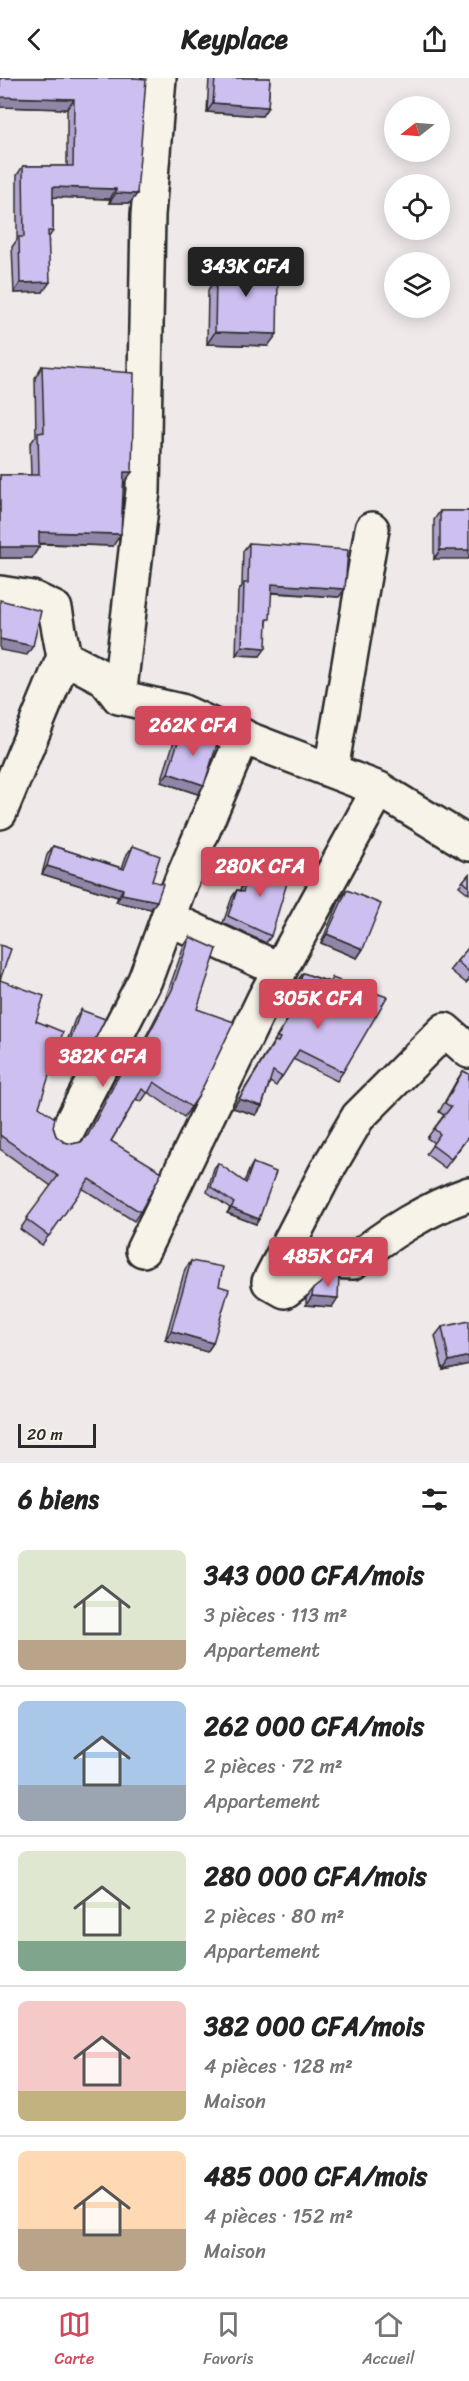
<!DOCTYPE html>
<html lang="fr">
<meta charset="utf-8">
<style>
body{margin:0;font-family:Sriracha,sans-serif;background:#f2f2f2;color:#222;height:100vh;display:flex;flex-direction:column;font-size:22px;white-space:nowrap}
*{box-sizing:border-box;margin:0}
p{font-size:20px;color:#767676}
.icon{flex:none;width:33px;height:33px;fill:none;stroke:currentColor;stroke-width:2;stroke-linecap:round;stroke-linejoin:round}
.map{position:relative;height:1385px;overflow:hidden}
.details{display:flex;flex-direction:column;background:#fff;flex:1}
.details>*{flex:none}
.needle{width:39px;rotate:253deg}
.controls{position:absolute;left:384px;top:18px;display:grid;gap:12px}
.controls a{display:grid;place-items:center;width:66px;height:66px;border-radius:50%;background:#fff;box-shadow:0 3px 15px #0003;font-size:30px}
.scale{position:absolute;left:18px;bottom:15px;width:78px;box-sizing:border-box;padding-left:6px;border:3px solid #2b2b2b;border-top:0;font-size:16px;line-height:21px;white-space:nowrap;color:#2b2b2b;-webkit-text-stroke:4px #f7f3e8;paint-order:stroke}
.price{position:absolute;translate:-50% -51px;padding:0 14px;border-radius:6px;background:#d1495b;color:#fff;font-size:20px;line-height:39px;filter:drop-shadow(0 2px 3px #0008)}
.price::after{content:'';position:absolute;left:50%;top:36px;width:18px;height:14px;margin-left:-9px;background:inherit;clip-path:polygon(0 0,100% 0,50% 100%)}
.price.active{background:#222;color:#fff}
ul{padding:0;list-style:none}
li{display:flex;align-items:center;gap:18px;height:150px;padding:0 18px}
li+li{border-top:2px solid #e0e0e0}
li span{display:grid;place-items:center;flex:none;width:168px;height:120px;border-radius:9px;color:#555}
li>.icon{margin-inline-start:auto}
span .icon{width:72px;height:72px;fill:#fffc;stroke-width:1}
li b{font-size:26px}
h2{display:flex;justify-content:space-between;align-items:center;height:72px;padding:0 18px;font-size:26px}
header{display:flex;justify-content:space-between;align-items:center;height:78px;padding:0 18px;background:#fff;font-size:27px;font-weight:700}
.tabs{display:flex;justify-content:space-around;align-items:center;height:84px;border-top:2px solid #e0e0e0;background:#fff;font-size:16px;color:#767676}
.tabs a{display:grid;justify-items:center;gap:3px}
.tabs .active{color:#d1495b}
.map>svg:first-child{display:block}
</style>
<header><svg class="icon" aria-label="back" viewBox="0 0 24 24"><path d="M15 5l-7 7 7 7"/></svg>Keyplace<svg class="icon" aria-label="share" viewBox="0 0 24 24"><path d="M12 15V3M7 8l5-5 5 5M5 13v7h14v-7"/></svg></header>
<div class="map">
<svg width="469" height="1385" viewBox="0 0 469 1385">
<rect width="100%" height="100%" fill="#efe9ea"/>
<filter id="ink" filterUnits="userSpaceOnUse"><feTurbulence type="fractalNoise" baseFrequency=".0167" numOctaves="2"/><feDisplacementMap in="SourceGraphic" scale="12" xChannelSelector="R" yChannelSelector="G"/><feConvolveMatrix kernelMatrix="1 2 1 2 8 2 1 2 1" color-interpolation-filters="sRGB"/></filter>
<g filter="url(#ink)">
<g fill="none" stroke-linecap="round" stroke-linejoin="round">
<defs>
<g id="minor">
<path d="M0,515L32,520L55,531L64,579L104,600L119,619L181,633L214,648L379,711L469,766"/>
<path d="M119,619L143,413L148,137L159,0"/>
<path d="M331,692L372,451"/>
<path d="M0,734L64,579"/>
<path d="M168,840L280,892"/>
<path d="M469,973L445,952L358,1039L327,1092L269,1204L285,1213L324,1183L353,1184C386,1156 428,1130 469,1116"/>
<path d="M65,1057L145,902L181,804L243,658"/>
<path d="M143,1172L264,921L379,711"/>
</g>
</defs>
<use href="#minor" stroke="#2b2b2b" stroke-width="38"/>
<use href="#minor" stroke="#f7f3e8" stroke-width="33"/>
</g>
<g fill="#b0a4ce" stroke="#2b2b2b" stroke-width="1.5">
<path d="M0,0H135L137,116L130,125H109L110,121L53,119V153L49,159L43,214L14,215L12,169L17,162V97L23,88H67V31L0,29Z"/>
<path d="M209,0H270L268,29L262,38L207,34Z"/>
<path d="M223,180L268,268L207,266L208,212L214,202V192Z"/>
<path d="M42,288L124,405H123L113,468L39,466L32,480H0V397H31L30,366L36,358L35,300Z"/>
<path d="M440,433H469L434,481V442Z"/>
<path d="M249,465L339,519L271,515L267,546L260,578L236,577L238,514L242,508L243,473Z"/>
<path d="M182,651L204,707L198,716L161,704L175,660Z"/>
<path d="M53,768L122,790L127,776L133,768L152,803L157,823L151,831L116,824L118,819L42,796L47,777Z"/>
<path d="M252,784L271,858L266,865L223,845L232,819L237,812L240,813L247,790Z"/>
<path d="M469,796V816L459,808Z"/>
<path d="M347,812L363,871L357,880L321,865L340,821Z"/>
<path d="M190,859L197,931L198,1019L184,1039L148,1014L141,1024L136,1021L111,1063L140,1134L134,1143L82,1110L42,1167L20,1151L51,1108L0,1071V902L36,943L39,1029L53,1049L56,1058L64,1064L72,1066L81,1064L84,1060L132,968L139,959L144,962L165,922L184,868Z"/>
<path d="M469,869V902L466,905L450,892L457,883Z"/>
<path d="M303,895L330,904L332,900L343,994L337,1003L293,981L276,1008L270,1004L262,1028L256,1037L233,1030L292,934L286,932L297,903Z"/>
<path d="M81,932V984L62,977L75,941Z"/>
<path d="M463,993L469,996V1058L445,1090L426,1076L434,1065L427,1060L444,1037L439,1034L457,1002Z"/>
<path d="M218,1085L244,1104L250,1090L253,1085L259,1141L256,1146L227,1135L230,1130L207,1114L214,1090Z"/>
<path d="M191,1183L213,1265L207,1274L165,1262L185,1191Z"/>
<path d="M313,1211L332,1229L306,1227V1220Z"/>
<path d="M442,1249L469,1286L443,1292L435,1258Z"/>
</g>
<g fill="#9086a8" stroke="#2b2b2b" stroke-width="1.5">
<path d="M0,19L74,21L67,31L0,29Z"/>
<path d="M213,25L268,29L262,38L207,34Z"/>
<path d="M53,109L116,111L110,121L46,119Z"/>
<path d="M116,115L137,116L130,125H109Z"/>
<path d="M50,204L43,214L14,215L20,205Z"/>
<path d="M215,254L277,256L268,268L207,266Z"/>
<path d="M124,394H132L124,405H116Z"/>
<path d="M39,454L121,456L113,468L31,465Z"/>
<path d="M0,469H39L32,480H0Z"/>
<path d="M440,472H469V481H434Z"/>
<path d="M272,506L345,511L339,519L266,514Z"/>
<path d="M0,561L33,568L27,577L0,572Z"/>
<path d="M242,568L266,570L260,578L236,577Z"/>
<path d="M168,695L204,707L198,716L161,704Z"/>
<path d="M47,788L123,811L118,819L42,796Z"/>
<path d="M122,816L157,823L151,831L116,824Z"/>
<path d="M327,856L363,871L357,880L321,865Z"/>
<path d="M293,923L298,925L292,934L286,932Z"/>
<path d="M68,968L88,975L81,984L62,977Z"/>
<path d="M239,1021L262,1028L256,1037L233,1030Z"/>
<path d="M231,1130L259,1141L256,1146L227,1135Z"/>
<path d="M312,1218L338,1220L332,1229L306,1227Z"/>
<path d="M171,1253L213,1265L207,1274L165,1262Z"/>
<path d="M469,1278V1286L443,1292L449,1283Z"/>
</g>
<g fill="#cdbff0" stroke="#2b2b2b" stroke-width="1.5">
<path d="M0,0H135L146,1L137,116L116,115V111L53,109V153H48L50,204L20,205L19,159H24L23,88H73L74,21L0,19Z"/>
<path d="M215,0H270L268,29L213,25Z"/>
<path d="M223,180L269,181L268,200L278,201L277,256L215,254L216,199L223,200Z"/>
<path d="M42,288L134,295L132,394H124L121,456L39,454V469H0V397H39L38,355L44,354Z"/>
<rect x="440" y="433" width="29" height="39"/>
<path d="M249,465L348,472L345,511L272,506L270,541H267L266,570L242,568L244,505H248Z"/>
<path d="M0,522L41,533L33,568L0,561Z"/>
<path d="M182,651L218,663L204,707L168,695Z"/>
<path d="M53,768L124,791L133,768L160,778L152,803L163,806L157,823L122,816L123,811L47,788Z"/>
<path d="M252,784L290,795L271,858L228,838L237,812L243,814Z"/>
<path d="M469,796V809L463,803Z"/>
<path d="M347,812L381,826L363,871L327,856Z"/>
<path d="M190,859L217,871L197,931L234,944L198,1019L191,1029L154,1004L148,1015L142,1011L111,1063L162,1094L140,1134L89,1101L49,1158L26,1141L58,1098L0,1057V902L44,918L36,943L63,954L39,1029L55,1040L53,1049L56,1058L64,1064L72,1066L81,1064L88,1057L139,959L145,963L172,912Z"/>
<path d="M0,867L11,871L0,902Z"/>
<path d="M469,869V894L457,883Z"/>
<path d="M303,895L331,905L332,900L387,919L343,994L299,972L282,999L273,993L262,1028L239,1021L275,963L278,964L280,960L277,959L298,925L293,923Z"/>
<path d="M81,932L105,941L88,975L68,968Z"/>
<path d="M463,993L469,996V1058L451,1081L432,1067L440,1056L434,1051L451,1029L445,1025Z"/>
<path d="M218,1085L246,1105L253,1085L276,1094L259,1141L231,1130L234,1125L211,1109Z"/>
<path d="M191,1183L223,1189L219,1208L229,1211L213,1265L171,1253Z"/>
<path d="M331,1197H339L338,1220L312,1218L313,1211Z"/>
<path d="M469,1243V1278L449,1283L442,1249Z"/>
</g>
</g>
</svg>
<div class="controls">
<a><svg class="needle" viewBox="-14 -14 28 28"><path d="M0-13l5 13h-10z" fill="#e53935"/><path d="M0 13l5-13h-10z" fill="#767676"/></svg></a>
<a><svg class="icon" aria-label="locate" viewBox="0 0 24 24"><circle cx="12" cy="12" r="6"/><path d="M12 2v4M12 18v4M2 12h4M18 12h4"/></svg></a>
<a><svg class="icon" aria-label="layers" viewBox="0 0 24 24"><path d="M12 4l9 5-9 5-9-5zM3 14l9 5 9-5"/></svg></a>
</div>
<div class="scale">20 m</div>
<b class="price active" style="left:246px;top:220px">343K CFA</b>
<b class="price" style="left:193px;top:679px">262K CFA</b>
<b class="price" style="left:260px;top:820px">280K CFA</b>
<b class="price" style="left:318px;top:952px">305K CFA</b>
<b class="price" style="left:103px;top:1010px">382K CFA</b>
<b class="price" style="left:328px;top:1210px">485K CFA</b>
</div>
<section class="details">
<h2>6 biens<svg class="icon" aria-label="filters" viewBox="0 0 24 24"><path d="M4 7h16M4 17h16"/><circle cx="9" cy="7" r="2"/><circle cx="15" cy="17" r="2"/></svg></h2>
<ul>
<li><span style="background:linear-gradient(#dfe7d0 75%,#b9a48a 0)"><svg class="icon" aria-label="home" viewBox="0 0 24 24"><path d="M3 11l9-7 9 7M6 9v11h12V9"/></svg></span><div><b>343 000 CFA/mois</b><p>3 pièces · 113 m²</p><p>Appartement</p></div></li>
<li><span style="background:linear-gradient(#a9c7e8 70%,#9aa5b1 0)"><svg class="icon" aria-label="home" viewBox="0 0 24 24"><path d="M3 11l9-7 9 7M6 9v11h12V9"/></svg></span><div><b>262 000 CFA/mois</b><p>2 pièces · 72 m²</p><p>Appartement</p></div></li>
<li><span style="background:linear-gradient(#dfe7d0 75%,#7fa58c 0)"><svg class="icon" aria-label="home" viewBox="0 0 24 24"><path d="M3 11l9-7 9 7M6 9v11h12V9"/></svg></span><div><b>280 000 CFA/mois</b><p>2 pièces · 80 m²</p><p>Appartement</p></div></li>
<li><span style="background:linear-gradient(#f6c9c9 75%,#c2b280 0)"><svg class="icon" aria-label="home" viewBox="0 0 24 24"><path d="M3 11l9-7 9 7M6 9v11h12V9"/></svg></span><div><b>382 000 CFA/mois</b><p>4 pièces · 128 m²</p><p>Maison</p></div></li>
<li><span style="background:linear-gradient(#ffd9b3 65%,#b9a48a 0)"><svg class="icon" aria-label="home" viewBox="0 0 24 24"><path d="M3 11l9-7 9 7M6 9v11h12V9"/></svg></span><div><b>485 000 CFA/mois</b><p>4 pièces · 152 m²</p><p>Maison</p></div></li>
</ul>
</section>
<nav class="tabs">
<a class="active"><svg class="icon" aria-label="map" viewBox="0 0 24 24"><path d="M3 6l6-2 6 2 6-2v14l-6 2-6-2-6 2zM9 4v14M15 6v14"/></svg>Carte</a>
<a><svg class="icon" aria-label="saved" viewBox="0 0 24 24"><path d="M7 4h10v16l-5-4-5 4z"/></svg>Favoris</a>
<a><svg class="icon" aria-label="home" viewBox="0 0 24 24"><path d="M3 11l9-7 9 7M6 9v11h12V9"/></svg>Accueil</a>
</nav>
